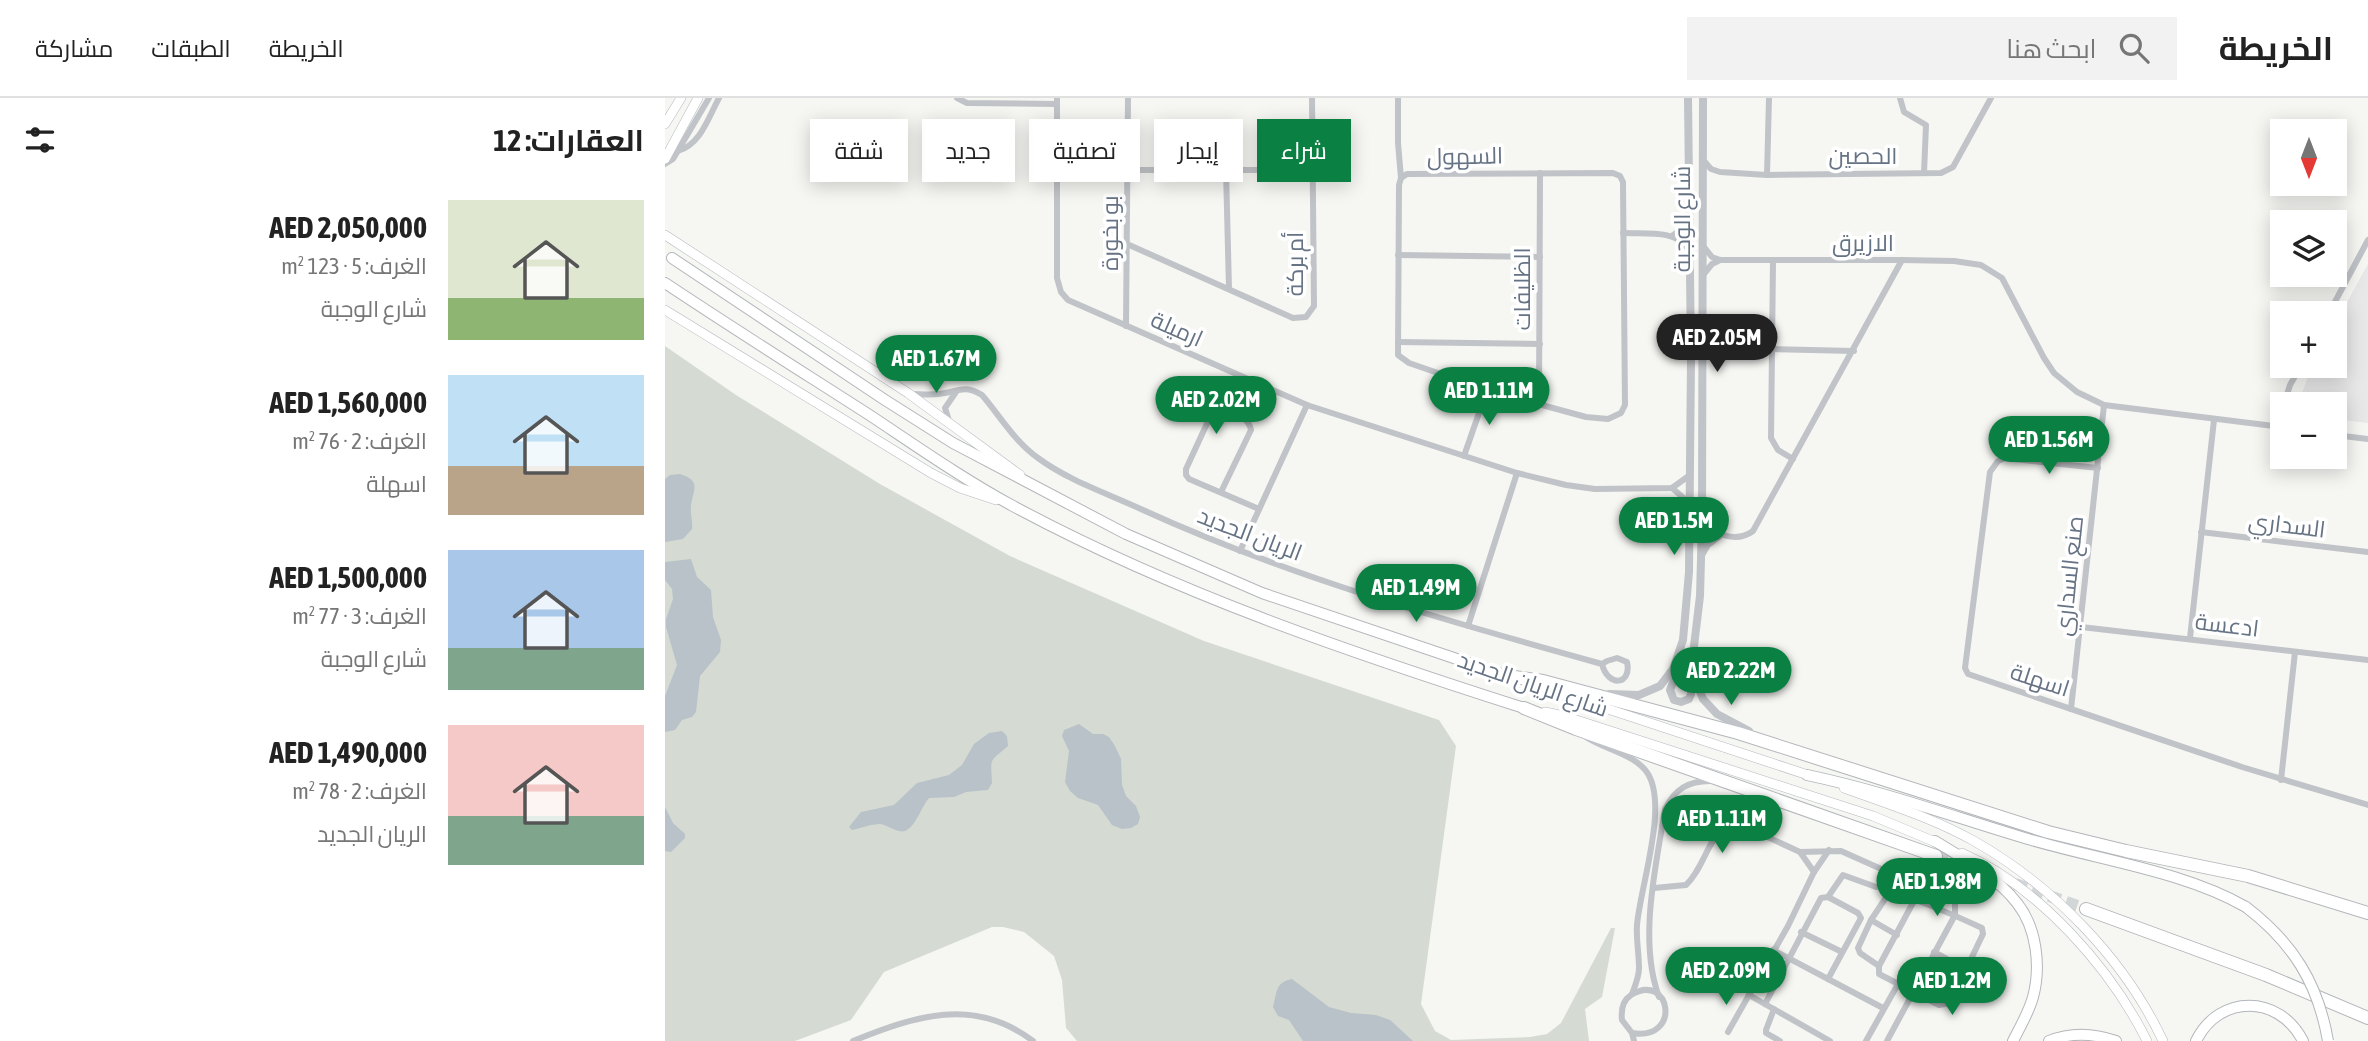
<!DOCTYPE html>
<html lang="ar">
<meta charset="utf-8">
<style>
body{margin:0;font-family:"Asap Condensed",Cairo,sans-serif;background:#f2f2f2;color:#222;direction:rtl;height:100vh;display:flex;flex-direction:column;font-size:26px;white-space:nowrap}
*{box-sizing:border-box;margin:0}
p{font-size:23px;color:#767676}
.icon{flex:none;width:38px;height:38px;fill:none;stroke:currentColor;stroke-width:2;stroke-linecap:round;stroke-linejoin:round}
.map{position:relative;flex:1;overflow:hidden;direction:ltr}
.side{display:flex;flex-direction:column;background:#fff;width:665px}
.side>*{flex:none}
.banner{position:absolute;left:21px;top:21px;width:665px;height:63px;direction:rtl;display:flex;gap:14px}
.needle{width:46px;rotate:180deg}
.fabs{position:absolute;left:1605px;top:21px;display:grid;gap:14px}
.fabs a{display:grid;place-items:center;width:77px;height:77px;border-radius:0px;background:#fff;box-shadow:0 4px 18px #0003;font-size:35px}
.price{position:absolute;translate:-50% -60px;padding:0 16px;border-radius:24px;background:#0b8043;color:#fff;font-size:23px;line-height:46px;filter:drop-shadow(0 2px 4px #0008)}
.price::after{content:'';position:absolute;left:50%;top:42px;width:21px;height:16px;margin-left:-10px;background:inherit;clip-path:polygon(0 0,100% 0,50% 100%)}
.price.current{background:#222;color:#fff}
ul{padding:0;list-style:none}
li{display:flex;align-items:center;gap:21px;height:175px;padding:0 21px}
li span{display:grid;place-items:center;flex:none;width:196px;height:140px;border-radius:0px;color:#555}
li>.icon{margin-inline-start:auto}
span .icon{width:84px;height:84px;fill:#fffc;stroke-width:1}
li b{font-size:30px}
h2{display:flex;justify-content:space-between;align-items:center;height:84px;padding:0 21px;font-size:30px}
.chip{padding:0 24px;border-radius:0px;background:#fff;box-shadow:0 4px 18px #0003;font-size:24px;line-height:63px}
.chip.current{background:#0b8043;color:#fff}
header{display:flex;align-items:center;gap:42px;box-sizing:border-box;height:98px;padding:0 35px;background:#fff;border-bottom:2px solid #e0e0e0}
header strong{font-size:33px}
nav{display:flex;gap:38px;margin-inline-start:auto;font-size:24px}
.search{width:490px;height:63px;background:#f2f2f2;display:flex;align-items:center;gap:18px;box-sizing:border-box;padding:0 24px;border-radius:0px;color:#767676;font-size:26px}
main{display:flex;flex:1;min-height:0}
.map>svg:first-child{display:block}
</style>
<header>
<strong>الخريطة</strong>
<div class="search"><svg class="icon" aria-label="search" viewBox="0 0 24 24"><circle cx="10" cy="10" r="6"/><path d="M15 15l6 6"/></svg>ابحث هنا</div>
<nav><a>الخريطة</a><a>الطبقات</a><a>مشاركة</a></nav>
</header>
<main>
<div class="map">
<svg width="1703" height="943" viewBox="0 0 1703 943">
<rect width="100%" height="100%" fill="#f6f7f3"/>
<path fill="#e7e8e7" d="M1703,166V325L1670,321V306H1633L1647,268H1670V226Z"/>
<path fill="#d5dbd3" d="M0,248L71,297L215,386L345,458L539,543L774,622L791,648L756,906L770,933L786,942L865,939L882,936L896,925L946,830H950L937,899L920,911L924,943H412L401,930L397,882L389,858L359,834L338,829H327L219,874L186,922L130,943H0Z"/>
<g fill="#b8c2c8">
<path d="M15,376C37,383 28,391 26,408C25,416 28,423 27,431L18,441L0,444V381L5,377Z"/>
<path d="M26,461L32,479L46,492L48,519L56,542L55,554L35,578L31,614L27,619L17,622L10,632L0,634V598L12,567L1,529V521L8,501L7,491L0,482V464Z"/>
<path d="M414,626L428,636H438L444,639L450,648L456,661L457,687L461,698L471,708L475,719L473,726L466,730L457,731L447,727L433,707L413,700L405,693L400,684L404,653L397,638L399,632Z"/>
<path d="M337,633L342,638L343,648C323,665 326,659 327,685L323,692L301,694L289,699L264,700C256,709 252,726 242,732C233,737 224,727 215,726C207,726 196,730 187,732L184,729L196,714L229,707L252,685L284,677L297,667L309,646L324,635Z"/>
<path d="M0,709L8,725L20,736V740L6,754L0,753Z"/>
<path d="M627,881L664,909L686,915L711,917L725,922L748,943H638L624,922L613,918L608,909C612,895 610,884 627,881Z"/>
</g>
<g fill="none" stroke-linecap="round" stroke-linejoin="round">
<g stroke="#d2d6d7" stroke-width="12" stroke-dasharray="12 6" stroke-linecap="butt">
<path d="M1271,758L1316,774"/>
<path d="M1350,786L1421,811"/>
</g>
<defs>
<g id="secondary">
<path d="M0,26L16,0"/>
<path d="M0,61L33,0"/>
<path d="M0,137L243,295L355,377"/>
<path d="M0,212L266,375L295,390L331,402"/>
<path d="M864,585L1146,678"/>
<path d="M880,614L899,618L1208,718L1275,746"/>
<path d="M1179,690C1223,706 1268,720 1309,743C1388,788 1459,860 1498,943"/>
<path d="M1297,755C1374,789 1445,869 1482,943"/>
</g>
<g id="primary">
<path d="M1142,677C1218,693 1289,719 1363,741C1434,762 1518,773 1581,809"/>
<path d="M1270,743C1299,761 1331,778 1352,805C1372,830 1376,869 1368,899C1364,914 1355,929 1348,943"/>
<path d="M1384,943C1406,934 1428,935 1451,943"/>
<path d="M1531,943C1554,896 1614,896 1638,943"/>
</g>
<g id="trunk">
<path d="M7,160L220,302L288,345L461,436L597,495L842,578"/>
<path d="M0,185C69,231 139,275 209,320C254,350 300,382 348,408C510,495 684,554 859,610"/>
</g>
<g id="motorway">
<path d="M842,578L878,583L1073,635L1383,734L1461,753L1583,778L1703,815"/>
<path d="M859,610L911,631L1271,758"/>
<path d="M1421,811L1601,877L1703,920"/>
</g>
</defs>
<use href="#secondary" stroke="#b4b8be" stroke-width="10"/>
<use href="#primary" stroke="#b3b7bb" stroke-width="12"/>
<use href="#trunk" stroke="#b3b6ba" stroke-width="12"/>
<use href="#motorway" stroke="#b3b6ba" stroke-width="14"/>
<g stroke="#c0c3c7" stroke-width="6">
<path d="M292,0L302,5L392,6"/>
<path d="M392,0V180L396,194L403,202L642,307L852,375L901,387L930,391L1007,390L1025,377"/>
<path d="M733,0V45L736,80L734,87L733,257L744,265L822,292L921,319L943,321L956,315L960,307L958,84L955,78L948,75L742,76L736,80"/>
<path d="M1235,0L1239,14L1261,27L1259,75"/>
<path d="M13,53C36,46 43,20 54,0"/>
<path d="M1039,63L1046,71L1055,74L1102,77L1276,75L1288,69L1326,0"/>
<path d="M0,66L8,61L44,0"/>
<path d="M462,72H648"/>
<path d="M561,72L564,191"/>
<path d="M1102,77L1104,0"/>
<path d="M958,135C981,136 1011,131 1024,152"/>
<path d="M1007,138L1025,125"/>
<path d="M462,146L628,220L641,219L649,208L647,0"/>
<path d="M1039,149L1047,159L1055,162H1237L1289,163L1316,167L1337,180L1379,260L1389,275L1412,294L1439,307L1617,329"/>
<path d="M733,157L875,159"/>
<path d="M1108,163L1106,340L1113,352L1128,361"/>
<path d="M1038,177L1047,166L1055,162"/>
<path d="M1664,215L1703,142"/>
<path d="M461,228L463,0"/>
<path d="M733,244L875,246"/>
<path d="M1107,251L1189,253"/>
<path d="M245,296C254,296 264,297 273,296C292,295 298,285 317,297C335,318 350,344 373,360C404,383 444,396 478,412C625,479 782,523 937,566L942,563L952,560L962,564C967,587 943,590 937,566"/>
<path d="M874,306L875,75"/>
<path d="M1619,306L1625,287L1636,268"/>
<path d="M284,323L280,310L291,294"/>
<path d="M1611,329L1617,311"/>
<path d="M1670,337L1703,341"/>
<path d="M799,358L822,292"/>
<path d="M1433,370L1340,360L1333,363L1325,374L1300,570L1303,576L1577,669L1703,707"/>
<path d="M1007,390L1021,402L1024,409"/>
<path d="M556,394L586,332C584,317 556,304 545,319L521,371V377L524,381L594,411"/>
<path d="M1037,424C1050,437 1072,445 1088,433L1237,162"/>
<path d="M1536,434L1703,454"/>
<path d="M575,453L642,307"/>
<path d="M1036,459L1043,447L1055,438"/>
<path d="M803,528L852,375"/>
<path d="M1416,529L1703,562"/>
<path d="M1525,540L1549,322"/>
<path d="M1406,611L1439,307"/>
<path d="M921,639C939,651 968,656 981,673C1005,704 975,789 972,827C971,841 974,856 974,870C974,879 970,888 967,896"/>
<path d="M1616,682L1630,554"/>
<path d="M1135,754L1176,753L1290,804V817L1222,943"/>
<path d="M989,790L1021,787C1038,771 1042,744 1058,730C1063,725 1067,725 1074,726L1135,754L1149,774"/>
<path d="M1163,799L1178,777L1211,789"/>
<path d="M1206,822L1224,795L1227,794C1257,803 1289,817 1317,830L1318,836L1285,905L1274,907L1214,876V868L1257,788"/>
<path d="M1136,834L1177,854"/>
<path d="M1108,852L1218,910"/>
<path d="M1269,854L1302,872"/>
<path d="M1214,868L1195,855L1193,850L1206,822L1232,837"/>
<path d="M1084,897L1165,943"/>
<path d="M994,899C973,842 991,769 1000,711C1010,691 1023,683 1045,683"/>
<path d="M1100,906L1156,800L1163,799L1193,815L1196,820L1163,881"/>
<path d="M1109,911L1101,932V935L1115,943"/>
<path d="M1063,934L1123,828L1149,774L1164,752"/>
<path d="M967,935C1018,943 1005,873 966,897C957,903 956,913 957,922L967,935L969,943"/>
<path d="M188,943C250,918 309,898 368,943"/>
<path d="M1201,943L1233,886"/>
</g>
<g stroke="#c0c3c7" stroke-width="8">
<path d="M1038,0L1037,424L1035,498L1029,548L1031,583L1038,601L1052,616L1084,633"/>
<path d="M1016,563L1005,592L1009,602L1016,604L1024,601L1026,596V557"/>
<path d="M944,596L974,597L995,588L1008,571L1018,542L1024,474L1026,260L1023,0"/>
</g>
<use href="#secondary" stroke="#fff" stroke-width="9"/>
<use href="#primary" stroke="#fff" stroke-width="10"/>
<use href="#trunk" stroke="#fff" stroke-width="10"/>
<use href="#motorway" stroke="#fff" stroke-width="12"/>
<defs>
<path id="primary-bridge" d="M1581,809C1628,845 1653,885 1663,943"/>
</defs>
<use href="#primary-bridge" stroke="#b3b7bb" stroke-width="12" stroke-linecap="butt"/>
<use href="#primary-bridge" stroke="#fff" stroke-width="10"/>
</g>
<g text-anchor="middle" dominant-baseline="central" stroke-width="7" stroke-linejoin="round" paint-order="stroke">
<g font-size="23" fill="#667384" stroke="#fff">
<text transform="translate(800 58) rotate(-1)">السهول</text>
<text x="1198" y="58">الحصين</text>
<text transform="translate(1017 121) rotate(-90)">شارع الوجبة</text>
<text transform="translate(445 135) rotate(-90)">بو بخورة</text>
<text x="1198" y="145">الازيرق</text>
<text transform="translate(630 166) rotate(-90)">أم بركة</text>
<text transform="translate(857 191) rotate(-90)">الظليفات</text>
<text transform="translate(512 231) rotate(24)">ارميلة</text>
<text transform="translate(1622 427) rotate(7)">السداري</text>
<text transform="translate(585 436) rotate(21)">الريان الجديد</text>
<text transform="translate(1404 478) rotate(-84)">صنع السداري</text>
<text transform="translate(1562 527) rotate(7)">ادعسة</text>
<text transform="translate(1375 582) rotate(18)">اسهلة</text>
<text transform="translate(868 586) rotate(19)">شارع الريان الجديد</text>
</g>
</g>
</svg>
<div class="fabs">
<a><svg class="needle" viewBox="-14 -14 28 28"><path d="M0-13l5 13h-10z" fill="#e53935"/><path d="M0 13l5-13h-10z" fill="#767676"/></svg></a>
<a><svg class="icon" aria-label="layers" viewBox="0 0 24 24"><path d="M12 4l9 5-9 5-9-5zM3 14l9 5 9-5"/></svg></a>
<a>+</a>
<a>−</a>
</div>
<b class="price current" style="left:1052px;top:276px">AED 2.05M</b>
<b class="price" style="left:271px;top:297px">AED 1.67M</b>
<b class="price" style="left:824px;top:329px">AED 1.11M</b>
<b class="price" style="left:551px;top:338px">AED 2.02M</b>
<b class="price" style="left:1384px;top:378px">AED 1.56M</b>
<b class="price" style="left:1009px;top:459px">AED 1.5M</b>
<b class="price" style="left:751px;top:526px">AED 1.49M</b>
<b class="price" style="left:1066px;top:609px">AED 2.22M</b>
<b class="price" style="left:1057px;top:757px">AED 1.11M</b>
<b class="price" style="left:1272px;top:820px">AED 1.98M</b>
<b class="price" style="left:1061px;top:909px">AED 2.09M</b>
<b class="price" style="left:1287px;top:919px">AED 1.2M</b>
<div class="banner">
<a class="chip current">شراء</a>
<a class="chip">إيجار</a>
<a class="chip">تصفية</a>
<a class="chip">جديد</a>
<a class="chip">شقة</a>
</div>
</div>
<section class="side">
<h2>العقارات: 12<svg class="icon" aria-label="filters" viewBox="0 0 24 24"><path d="M4 7h16M4 17h16"/><circle cx="9" cy="7" r="2"/><circle cx="15" cy="17" r="2"/></svg></h2>
<ul>
<li><span style="background:linear-gradient(#dfe7d0 70%,#8fb573 0)"><svg class="icon" aria-label="home" viewBox="0 0 24 24"><path d="M3 11l9-7 9 7M6 9v11h12V9"/></svg></span><div><b>AED 2,050,000</b><p>الغرف: 5 · 123 m²</p><p>شارع الوجبة</p></div></li>
<li><span style="background:linear-gradient(#bfe0f5 65%,#b9a48a 0)"><svg class="icon" aria-label="home" viewBox="0 0 24 24"><path d="M3 11l9-7 9 7M6 9v11h12V9"/></svg></span><div><b>AED 1,560,000</b><p>الغرف: 2 · 76 m²</p><p>اسهلة</p></div></li>
<li><span style="background:linear-gradient(#a9c7e8 70%,#7fa58c 0)"><svg class="icon" aria-label="home" viewBox="0 0 24 24"><path d="M3 11l9-7 9 7M6 9v11h12V9"/></svg></span><div><b>AED 1,500,000</b><p>الغرف: 3 · 77 m²</p><p>شارع الوجبة</p></div></li>
<li><span style="background:linear-gradient(#f6c9c9 65%,#7fa58c 0)"><svg class="icon" aria-label="home" viewBox="0 0 24 24"><path d="M3 11l9-7 9 7M6 9v11h12V9"/></svg></span><div><b>AED 1,490,000</b><p>الغرف: 2 · 78 m²</p><p>الريان الجديد</p></div></li>
</ul>
</section>
</main>
